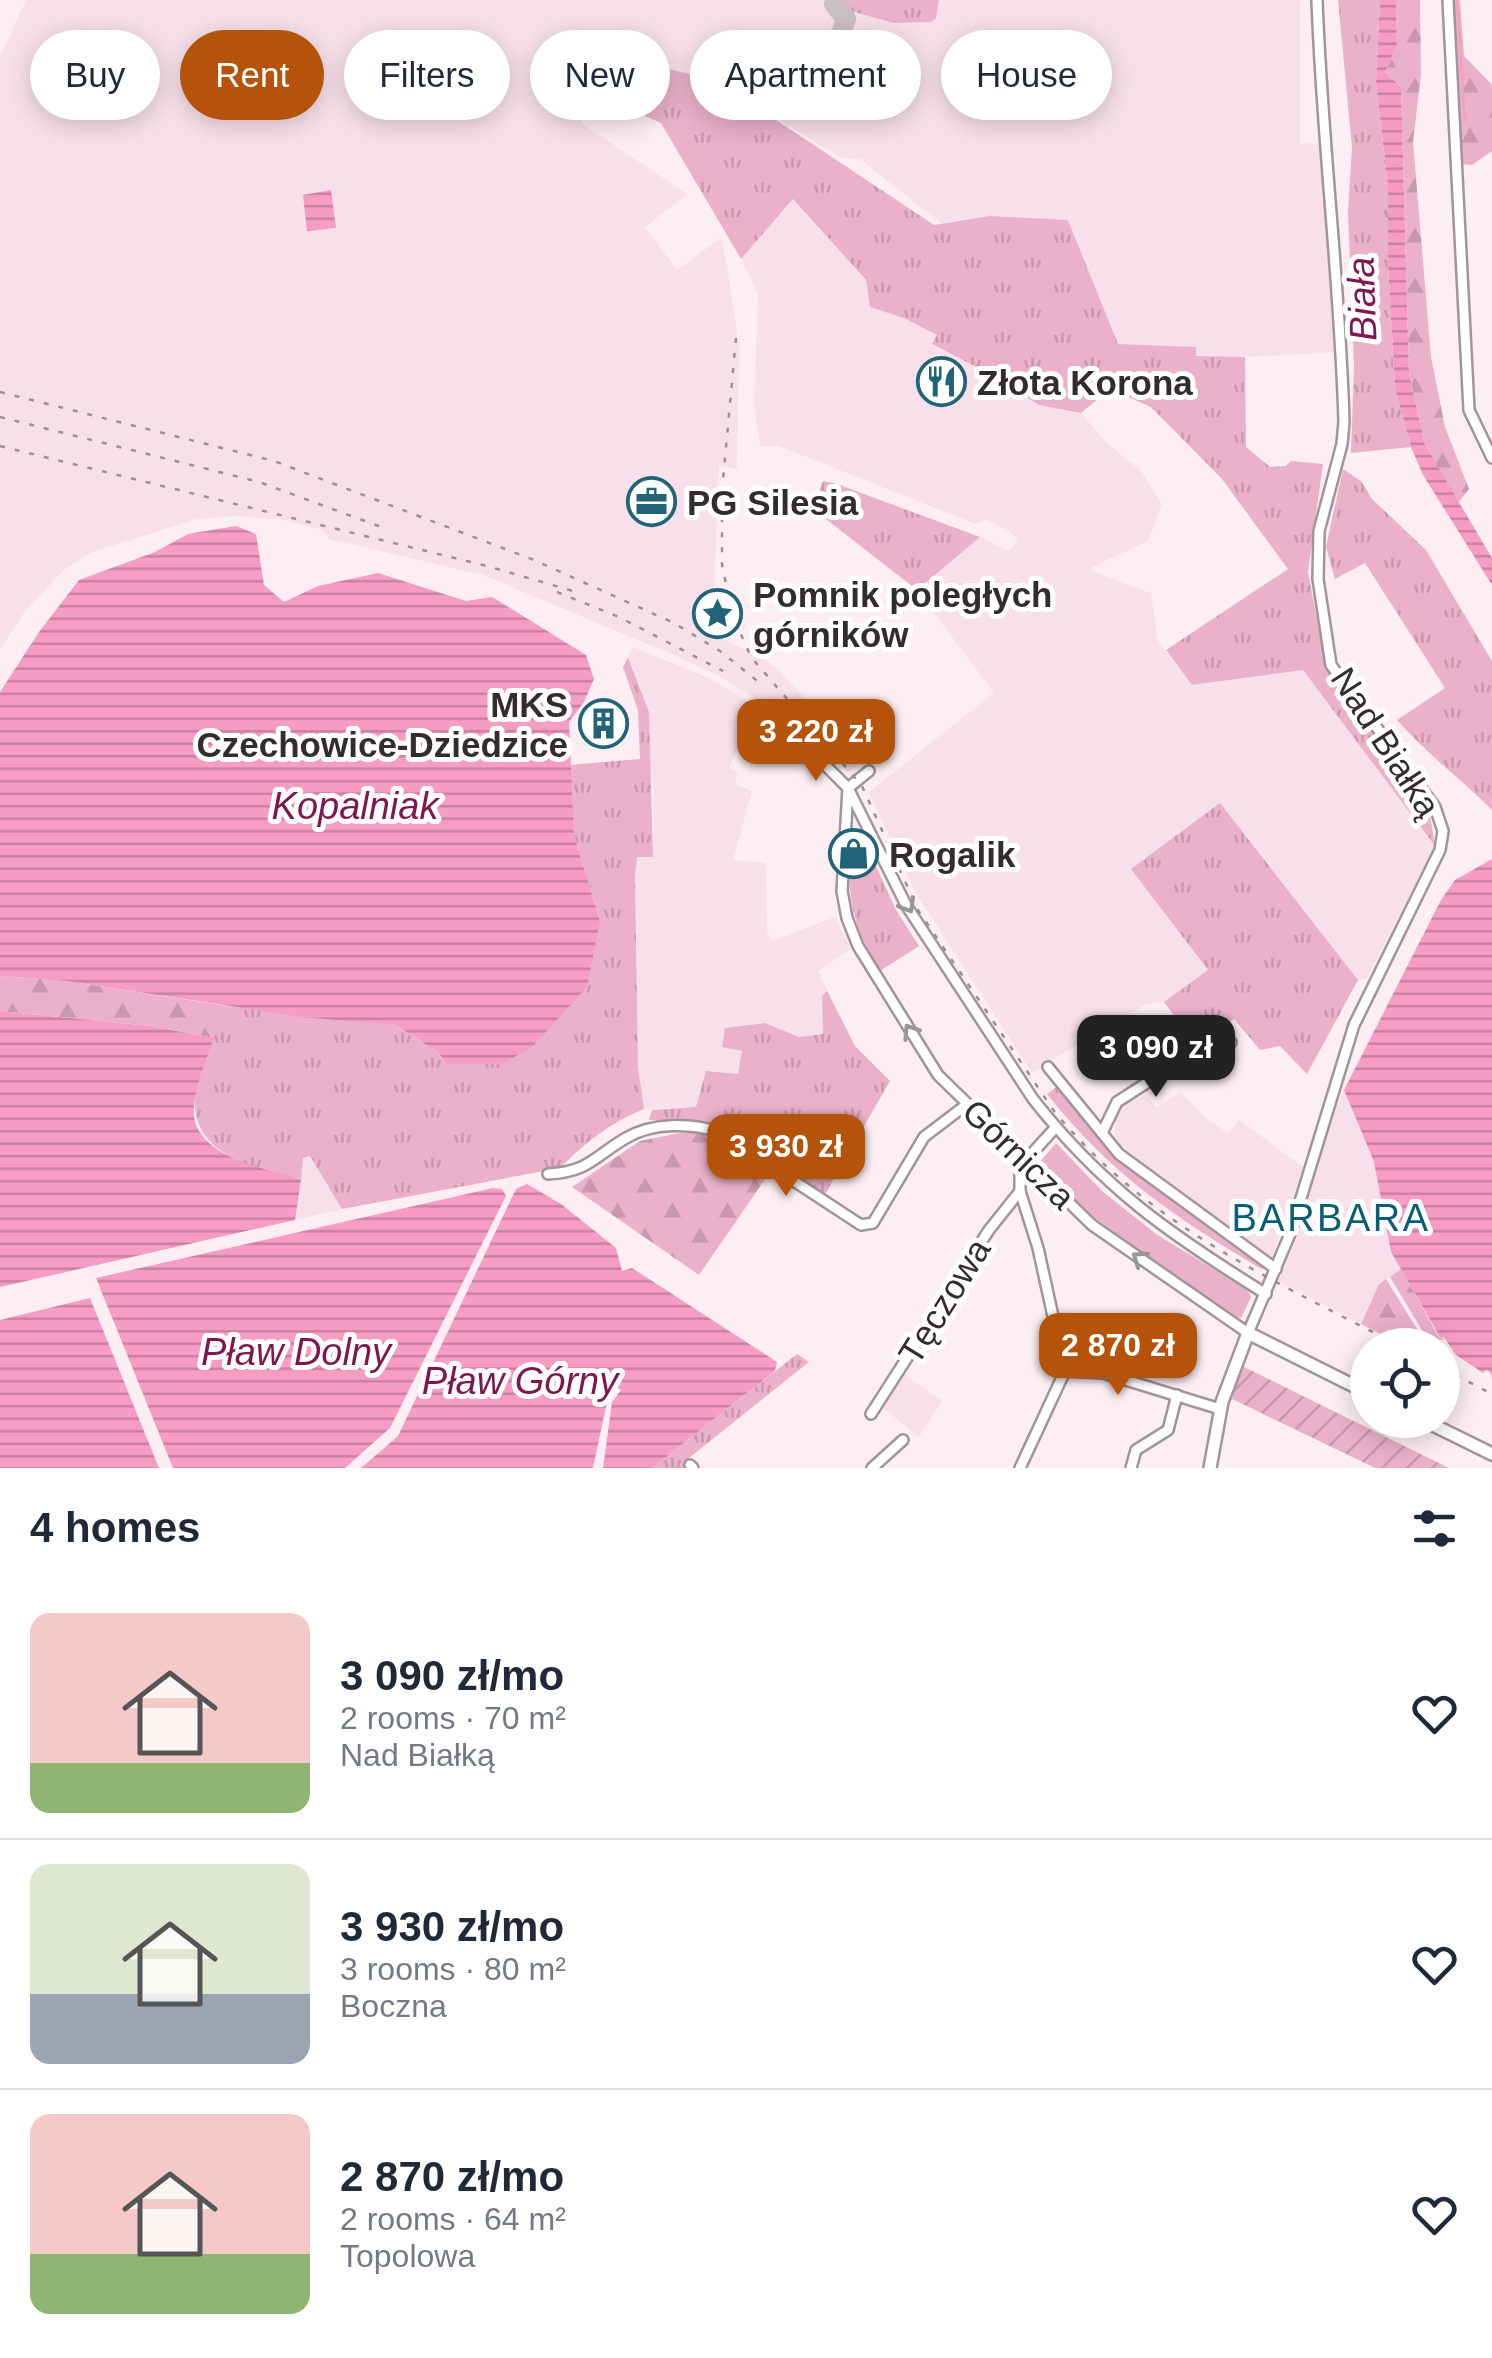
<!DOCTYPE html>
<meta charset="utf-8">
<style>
body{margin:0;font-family:Helvetica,sans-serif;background:#f6f6f7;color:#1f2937;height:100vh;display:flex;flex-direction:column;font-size:38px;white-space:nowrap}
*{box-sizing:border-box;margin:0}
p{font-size:32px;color:#747a83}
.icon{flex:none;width:55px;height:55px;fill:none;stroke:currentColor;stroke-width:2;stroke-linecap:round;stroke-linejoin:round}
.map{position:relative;height:1468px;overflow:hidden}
.sheet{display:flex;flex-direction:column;background:#fff;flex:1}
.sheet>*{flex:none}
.banner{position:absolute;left:30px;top:30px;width:1432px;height:90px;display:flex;gap:20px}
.fabs{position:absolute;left:1350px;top:1328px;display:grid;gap:20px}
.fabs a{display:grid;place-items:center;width:110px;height:110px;border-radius:50%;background:#fff;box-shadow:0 5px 25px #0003;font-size:50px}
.price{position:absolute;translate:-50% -85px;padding:0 22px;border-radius:20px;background:#b45309;color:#fff;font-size:32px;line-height:65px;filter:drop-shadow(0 2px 5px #0008)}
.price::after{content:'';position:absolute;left:50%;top:60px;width:30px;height:22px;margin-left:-15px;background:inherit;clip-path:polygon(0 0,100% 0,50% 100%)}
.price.current{background:#222;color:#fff}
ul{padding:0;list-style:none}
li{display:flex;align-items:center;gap:30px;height:250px;padding:0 30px}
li+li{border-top:2px solid #e0e1e3}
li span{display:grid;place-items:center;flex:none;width:280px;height:200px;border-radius:20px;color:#555}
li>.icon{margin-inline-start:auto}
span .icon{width:120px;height:120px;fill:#fffc;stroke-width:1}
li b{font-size:42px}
h2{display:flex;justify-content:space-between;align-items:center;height:120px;padding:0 30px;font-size:42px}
.tag{padding:0 35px;border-radius:45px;background:#fff;box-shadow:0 5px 25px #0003;font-size:35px;line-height:90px}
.tag.current{background:#b45309;color:#fff}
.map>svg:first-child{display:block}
</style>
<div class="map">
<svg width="1492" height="1468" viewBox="0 0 1492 1468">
<defs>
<pattern id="grass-tufts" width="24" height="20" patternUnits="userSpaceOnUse" patternTransform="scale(2.5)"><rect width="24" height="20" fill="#eab1c8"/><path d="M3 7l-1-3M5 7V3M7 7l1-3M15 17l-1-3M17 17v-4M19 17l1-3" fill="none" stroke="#c998ac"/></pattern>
<pattern id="forest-firs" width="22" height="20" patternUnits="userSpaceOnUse" patternTransform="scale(2.5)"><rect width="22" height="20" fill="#eab1c8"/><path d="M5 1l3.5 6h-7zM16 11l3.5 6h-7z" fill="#c998ac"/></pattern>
<pattern id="garden-furrows" width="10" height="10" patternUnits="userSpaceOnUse" patternTransform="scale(2.5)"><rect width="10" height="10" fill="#eab1c8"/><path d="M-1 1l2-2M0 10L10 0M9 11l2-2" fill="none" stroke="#c998ac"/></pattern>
<pattern id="water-rules" width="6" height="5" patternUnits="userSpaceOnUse" patternTransform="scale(2.5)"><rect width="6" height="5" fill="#f79dc4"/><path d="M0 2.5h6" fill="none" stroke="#c980a0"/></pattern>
</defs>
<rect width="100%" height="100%" fill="#fdeef3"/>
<g fill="#f7e0e9">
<path d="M26,0H1300V143L1319,144L1330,230L1338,352L1245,357L1195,356V347L1118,344L1068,220L989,216L941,223L860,159L841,158L716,80L611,56L583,59L582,124L687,194L645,227L677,270L721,238L726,260L739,344L737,469L719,465L714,594L698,627L766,660L778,669L833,729L858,764L853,769L847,772L828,747L819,742L809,743L787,721L758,700L717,675L681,658L483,575L329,539L323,530L283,520L236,516L197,519L92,552L64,570L23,614L0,649V57Z"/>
<path d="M793,199L866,281L870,307L906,319L938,335L932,345L986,372L1039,405L1081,413L1107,443L1141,471L1162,504L1148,541L1092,567L1091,571L1151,593L1158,641L1192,685L1303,670L1380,770L1435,846L1367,978L1358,980L1219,803L1209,970L1164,1002L1145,1004L1108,1030L1096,1033L1032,1073L914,890L869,792L994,693L917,590L980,537L1008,551L1018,541L1008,530L986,520L975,524L779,446H760L754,407L758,293L741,259Z"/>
<path d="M633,647L711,679L763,712L743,738L729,767L738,772L735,784L752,791L733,860L766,863L767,931L772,941L835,917L851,949L818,971L827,991L822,996L824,1034L799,1037L765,1023L742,1050L738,1075L696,1107L644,1109L638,1067L635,875L637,857H653L654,793L640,684L628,657Z"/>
<path d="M1344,1090L1374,1162L1391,1252L1401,1269L1379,1284L1361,1324L1278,1281L1297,1237L1298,1222L1328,1128Z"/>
<path d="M1181,1092L1205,1118L1228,1133L1239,1120L1303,1167L1272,1258L1148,1166L1120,1144L1115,1135V1121L1123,1107L1145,1094L1156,1108Z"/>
<path d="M310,1156L342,1209L295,1220L303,1158Z"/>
<path d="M903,1374L942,1401L919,1437L883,1408Z"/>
</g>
<g fill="url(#grass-tufts)">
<path d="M843,0H939L936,18L931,22L894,23L840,8Z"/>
<path d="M1338,0H1380L1376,82L1388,187V264L1395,388L1411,447L1351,453L1354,366L1348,211L1352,147Z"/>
<path d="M611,56L716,80L934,225L989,216L1068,220L1118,344L1196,347V356L1245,357L1246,447L1270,467L1286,466L1291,461L1323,464L1308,572L1327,670L1429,809L1435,846L1303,670L1192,685L1166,650L1288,569L1222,479L1151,407L1110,389L1081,413L1039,405L986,372L932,344L937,335L906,319L870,307L866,280L793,199L741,259L661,123L620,105L608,72Z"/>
<path d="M1343,469L1361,481L1372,499L1426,550L1492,661V810C1461,779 1426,753 1397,720L1445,688L1365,563L1335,579L1326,547Z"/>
<path d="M823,481L837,484L980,537L917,590L813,509Z"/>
<path d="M628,657L649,712L653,857H637L635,875L638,1067L644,1109C610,1123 586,1142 560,1168L342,1209L310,1156L303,1158L301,1179C281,1174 259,1170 240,1161C163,1128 203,1064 227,1006L396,1025L437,1052L449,1064H501L600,921L574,835L569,765L640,759L638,710L623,667Z"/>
<path d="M1220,803L1358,980L1307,1074L1280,1046L1260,1050L1234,1019L1201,1042L1190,1037L1164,1002L1208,970L1131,869Z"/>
<path d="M874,862L896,910L919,946L880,971C859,937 849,909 849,869Z"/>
<path d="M827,991L855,1046L890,1081L825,1194L708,1122L649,1120L652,1110L696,1107L706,1071L738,1074L742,1051L722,1047L725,1028L765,1023L799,1037L823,1034L822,996Z"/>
<path d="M1058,1086L1098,1137L1140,1177L1244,1253L1247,1250L1260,1262L1263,1270C1176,1218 1111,1175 1047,1094Z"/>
<path d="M797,1354L809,1362L684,1462L688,1468H652Z"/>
</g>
<g fill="url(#forest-firs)">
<path d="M1396,0H1420L1421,74L1413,142L1431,357L1445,427L1469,489L1458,503L1425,445L1409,373L1401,87L1385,72L1397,45Z"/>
<path d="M1450,0H1460L1464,56L1492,85V151L1472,165L1457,164Z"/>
<path d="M0,976L66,981L227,1006L214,1038L150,1026L0,1011Z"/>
<path d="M685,1132L711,1133L770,1172L699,1275L572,1187L640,1141Z"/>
<path d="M1401,1269L1439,1337L1445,1338L1431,1345L1390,1277Z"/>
<path d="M1386,1279L1427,1345H1402L1361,1324L1379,1284Z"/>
</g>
<path fill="#eab1c8" d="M1056,1143L1102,1191L1156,1234L1248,1290L1251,1297L1241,1318L1230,1316L1088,1213L1038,1164Z"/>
<path fill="url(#garden-furrows)" d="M1242,1366L1449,1468H1375L1232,1399Z"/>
<g fill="url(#water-rules)">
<path d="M1380,0H1396L1397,45L1385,72L1401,87L1409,373L1425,445L1492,558V585L1423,475L1411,447L1395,388L1388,264V187L1376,82Z"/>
<path d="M331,190L336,228L307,231L303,195Z"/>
<path d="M236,526L256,534L264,585L284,602L318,586L378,573L466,601L492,597L586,655L594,679L584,702L569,722L574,835L600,921L587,987L531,1048L501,1064H448L437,1052L396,1025L302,1017L66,981L0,976V692L39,632L79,580L155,552L188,534Z"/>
<path d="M1492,859V1378L1490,1372L1486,1370L1483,1373L1456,1355L1444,1337H1440L1391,1252L1374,1162L1344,1090L1441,900L1455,880Z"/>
<path d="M0,1011L150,1026L214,1038C206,1060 196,1083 194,1106C188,1156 266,1169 301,1179L295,1220L0,1287Z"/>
<path d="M527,1184L561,1204L616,1248L622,1271L632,1268L777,1362L775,1371L652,1468H603L612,1402L621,1390L611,1383L593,1468H361L398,1436L516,1189Z"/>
<path d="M493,1188L502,1189L506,1196L390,1428L345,1468H173L96,1278Z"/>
<path d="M90,1298L159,1468H0V1320Z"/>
</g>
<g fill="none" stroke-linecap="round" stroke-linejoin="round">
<path stroke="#f79dc4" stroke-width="2.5" d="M1457,0L1465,121"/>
<path stroke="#ccbfc4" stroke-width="20" d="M757,63L818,88L822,86L846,19L834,4L837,0"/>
<defs>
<g id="minor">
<path d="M1448,0L1469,410L1492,458"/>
<path d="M812,752L848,788L906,905L1033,1099C1103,1188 1171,1235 1266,1294"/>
<path d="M848,788L842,891L847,918L858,946L938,1075L1092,1225L1248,1333L1290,1234L1354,1025L1440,850L1443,831L1435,807L1331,665L1318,579L1319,531L1342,444L1344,422C1340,281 1322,141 1317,0"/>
<path d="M848,788L869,771"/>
<path d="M1048,1067L1119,1154L1276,1269"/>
<path d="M1102,1133L1117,1102L1216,1038L1223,1036L1231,1042L1222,1054L1201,1050"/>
<path d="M548,1174C589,1172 595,1156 626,1138C653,1122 691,1123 719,1132L861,1225L873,1223L924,1137L966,1105"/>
<path d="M1065,1371L1103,1373L1220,1409"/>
<path d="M871,1414L989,1230L1020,1191"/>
<path d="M690,1465L693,1468"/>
<path d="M872,1468L903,1440"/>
<path d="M1020,1468L1065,1371L1038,1248L1020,1191V1172L1026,1160L1055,1128"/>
<path d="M1131,1468L1136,1450L1168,1430L1177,1395"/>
</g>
<g id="tertiary">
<path d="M1423,1420L1492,1454"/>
<path d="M1210,1468L1222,1402L1248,1333L1368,1393"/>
</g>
</defs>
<use href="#minor" stroke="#a2959a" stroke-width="14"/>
<use href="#tertiary" stroke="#a2959a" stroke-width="16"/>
<use href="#minor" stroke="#fff" stroke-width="9"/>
<use href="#tertiary" stroke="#fff" stroke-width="11"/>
<g stroke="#9b9094" stroke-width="2.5" stroke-dasharray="5 10" stroke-linecap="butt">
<path d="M736,338L722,491V564L732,614L751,657L862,786L918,910L1054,1111C1149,1226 1269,1278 1398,1345"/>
<path d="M0,392L274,461L534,560L674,623L720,651L761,684"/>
<path d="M0,417L259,482L384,528"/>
<path d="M0,446L487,566L573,591"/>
<path d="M557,592L619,617L723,671"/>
<path d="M1442,1368L1492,1394"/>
</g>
</g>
<defs><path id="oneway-chevron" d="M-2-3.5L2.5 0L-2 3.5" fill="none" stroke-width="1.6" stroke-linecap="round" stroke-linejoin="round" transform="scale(2.5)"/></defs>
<g stroke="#989696">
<use href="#oneway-chevron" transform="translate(908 906) rotate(60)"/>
<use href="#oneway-chevron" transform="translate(910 1031) rotate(-123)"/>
<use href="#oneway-chevron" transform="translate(1139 1258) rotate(-145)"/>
</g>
<defs>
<symbol id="restaurant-ring" viewBox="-11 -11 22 22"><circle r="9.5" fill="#fff" stroke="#216377" stroke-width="1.5"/><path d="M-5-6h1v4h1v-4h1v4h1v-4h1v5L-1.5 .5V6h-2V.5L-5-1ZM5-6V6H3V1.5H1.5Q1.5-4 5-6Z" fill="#216377"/></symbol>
<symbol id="office-ring" viewBox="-11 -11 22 22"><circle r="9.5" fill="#fff" stroke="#216377" stroke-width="1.5"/><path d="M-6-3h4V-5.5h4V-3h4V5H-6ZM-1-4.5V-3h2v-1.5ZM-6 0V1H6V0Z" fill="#216377"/></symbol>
<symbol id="sight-ring" viewBox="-11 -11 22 22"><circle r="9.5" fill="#fff" stroke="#216377" stroke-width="1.5"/><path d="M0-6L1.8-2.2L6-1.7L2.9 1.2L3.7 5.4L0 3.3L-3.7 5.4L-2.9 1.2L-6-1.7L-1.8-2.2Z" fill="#216377"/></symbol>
<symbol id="building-ring" viewBox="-11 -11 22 22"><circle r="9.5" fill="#fff" stroke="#216377" stroke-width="1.5"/><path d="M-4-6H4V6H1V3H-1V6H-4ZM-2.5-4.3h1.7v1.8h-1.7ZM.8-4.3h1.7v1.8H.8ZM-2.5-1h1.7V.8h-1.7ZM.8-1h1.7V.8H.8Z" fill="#216377"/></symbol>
<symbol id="shop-ring" viewBox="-11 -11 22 22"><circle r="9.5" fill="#fff" stroke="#216377" stroke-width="1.5"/><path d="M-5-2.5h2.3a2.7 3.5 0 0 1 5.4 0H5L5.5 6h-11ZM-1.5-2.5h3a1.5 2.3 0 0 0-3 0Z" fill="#216377"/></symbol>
</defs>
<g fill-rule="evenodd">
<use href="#restaurant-ring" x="914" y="354" width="55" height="55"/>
<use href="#office-ring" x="624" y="474" width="55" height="55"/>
<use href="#sight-ring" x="690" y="586" width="55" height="55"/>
<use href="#building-ring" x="576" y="696" width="55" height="55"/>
<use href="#shop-ring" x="826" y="826" width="55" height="55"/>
</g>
<g text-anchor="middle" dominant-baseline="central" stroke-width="10" stroke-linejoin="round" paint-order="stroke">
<g font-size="35" font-weight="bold" fill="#322c2e" stroke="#fff" text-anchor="start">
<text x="977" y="382">Złota Korona</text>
<text x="687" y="502">PG Silesia</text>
<text x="753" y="594">Pomnik poległych<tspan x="753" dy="40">górników</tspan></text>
<text x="568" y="704" text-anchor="end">MKS<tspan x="568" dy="40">Czechowice-Dziedzice</tspan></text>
<text x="889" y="854">Rogalik</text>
</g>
<g font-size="35" fill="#322c2e" stroke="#fff">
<text transform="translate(1386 742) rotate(57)">Nad Białką</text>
<text transform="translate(1019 1154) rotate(44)">Górnicza</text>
<text transform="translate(944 1301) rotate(-58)">Tęczowa</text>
</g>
<g font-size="38" font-style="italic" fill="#7e1750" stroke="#fff">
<text transform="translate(1362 299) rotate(-92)">Biała</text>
<text x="355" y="806">Kopalniak</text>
<text x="296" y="1352">Pław Dolny</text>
<text x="520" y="1381">Pław Górny</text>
</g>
<g font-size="38" letter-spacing="2.5" fill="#085e74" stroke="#fff">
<text x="1331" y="1218">BARBARA</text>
</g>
</g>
</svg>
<div class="fabs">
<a><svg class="icon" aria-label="locate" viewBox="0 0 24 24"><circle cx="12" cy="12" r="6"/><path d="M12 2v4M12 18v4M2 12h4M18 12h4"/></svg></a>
</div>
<b class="price" style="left:816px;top:784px">3 220 zł</b>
<b class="price current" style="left:1156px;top:1100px">3 090 zł</b>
<b class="price" style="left:786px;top:1199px">3 930 zł</b>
<b class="price" style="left:1118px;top:1398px">2 870 zł</b>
<div class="banner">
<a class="tag">Buy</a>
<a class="tag current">Rent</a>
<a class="tag">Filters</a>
<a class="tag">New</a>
<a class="tag">Apartment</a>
<a class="tag">House</a>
</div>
</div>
<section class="sheet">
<h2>4 homes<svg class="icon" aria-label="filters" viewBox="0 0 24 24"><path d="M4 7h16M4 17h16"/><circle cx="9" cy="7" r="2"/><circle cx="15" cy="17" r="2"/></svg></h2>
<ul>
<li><span style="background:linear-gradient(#f6c9c9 75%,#8fb573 0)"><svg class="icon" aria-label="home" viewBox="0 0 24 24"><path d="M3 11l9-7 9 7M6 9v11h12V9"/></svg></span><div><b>3 090 zł/mo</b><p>2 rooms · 70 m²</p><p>Nad Białką</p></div><svg class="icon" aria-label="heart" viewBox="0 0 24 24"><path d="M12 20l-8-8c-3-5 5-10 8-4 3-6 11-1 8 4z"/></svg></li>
<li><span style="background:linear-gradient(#dfe7d0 65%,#9aa5b1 0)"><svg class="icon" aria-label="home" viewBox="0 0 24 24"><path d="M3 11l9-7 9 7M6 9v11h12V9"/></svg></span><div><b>3 930 zł/mo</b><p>3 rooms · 80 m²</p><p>Boczna</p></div><svg class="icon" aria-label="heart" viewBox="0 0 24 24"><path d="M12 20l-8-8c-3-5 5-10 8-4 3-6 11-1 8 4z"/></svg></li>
<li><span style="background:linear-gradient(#f6c9c9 70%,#8fb573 0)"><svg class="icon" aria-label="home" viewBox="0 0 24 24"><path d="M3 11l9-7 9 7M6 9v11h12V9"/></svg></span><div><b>2 870 zł/mo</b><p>2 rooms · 64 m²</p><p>Topolowa</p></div><svg class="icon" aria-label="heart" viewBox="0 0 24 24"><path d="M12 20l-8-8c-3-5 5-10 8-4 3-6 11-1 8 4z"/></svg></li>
</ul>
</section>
